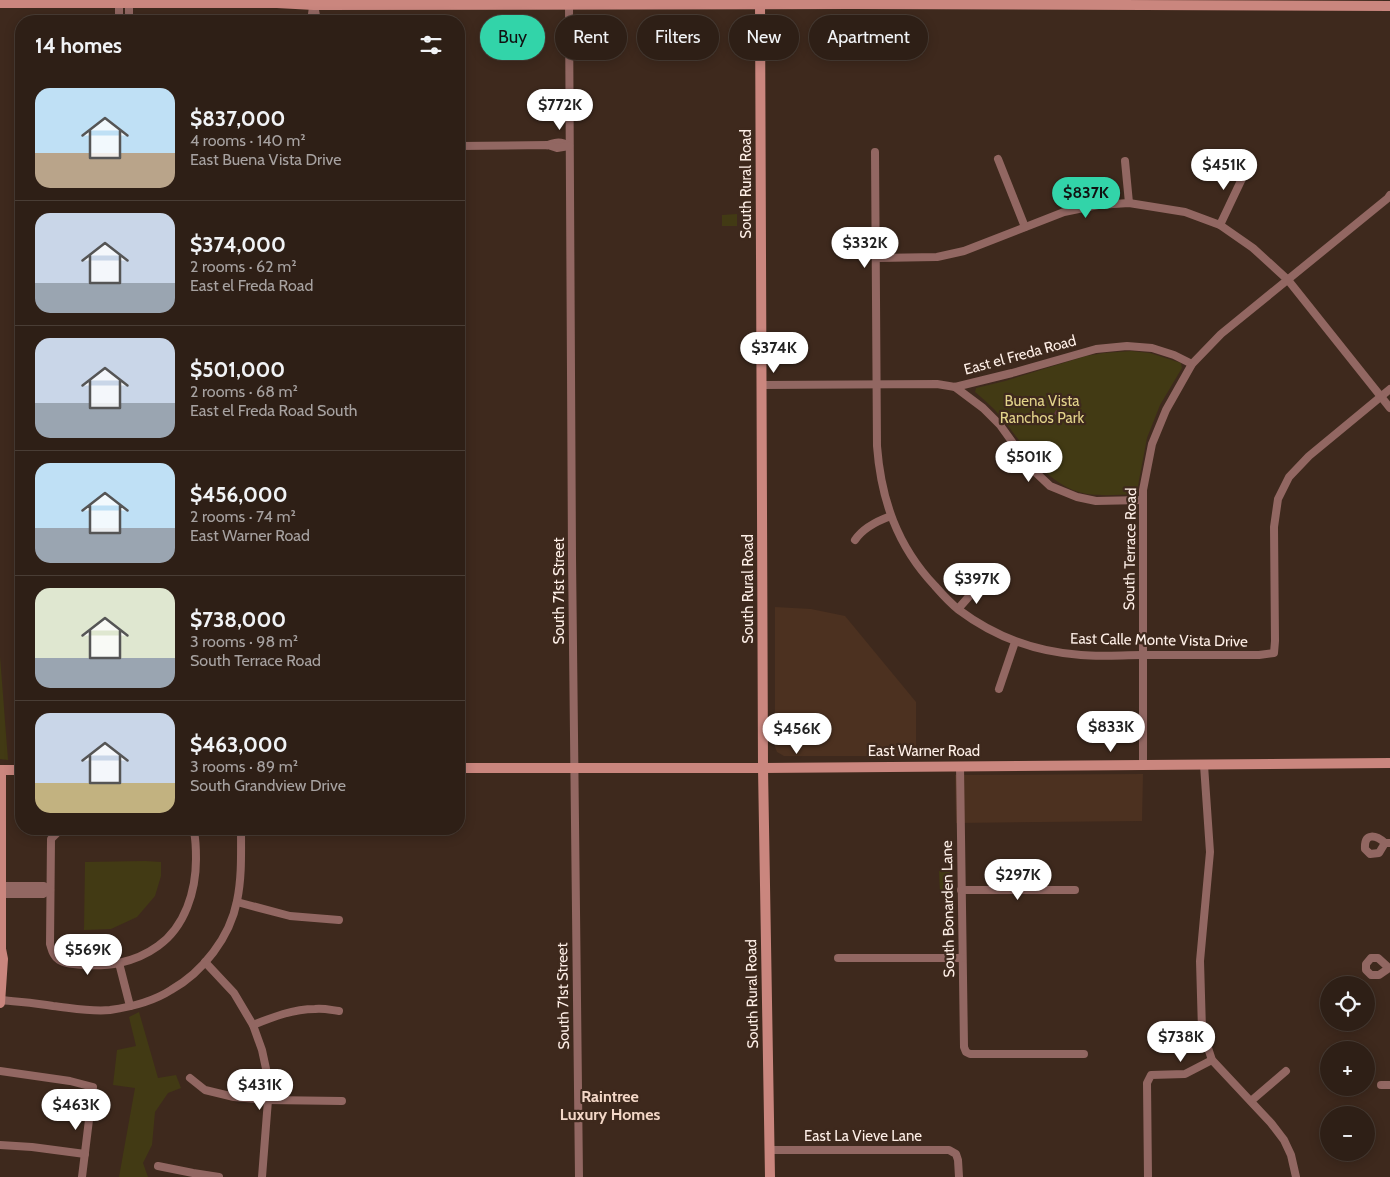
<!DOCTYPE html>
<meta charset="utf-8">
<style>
body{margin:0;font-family:Cabin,sans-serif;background:#36271f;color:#f1f3f6;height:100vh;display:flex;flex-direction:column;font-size:19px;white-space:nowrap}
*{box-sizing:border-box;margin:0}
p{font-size:16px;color:#a7a2a1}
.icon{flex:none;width:28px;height:28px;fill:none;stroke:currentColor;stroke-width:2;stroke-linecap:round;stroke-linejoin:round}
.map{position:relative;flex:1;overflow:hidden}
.sheet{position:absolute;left:15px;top:15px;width:450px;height:820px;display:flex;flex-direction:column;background:#2e1f16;border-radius:20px;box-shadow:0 2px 12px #0003,0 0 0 1px #493d35}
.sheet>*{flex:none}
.hud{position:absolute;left:480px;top:15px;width:475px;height:45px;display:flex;gap:10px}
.controls{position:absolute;left:1320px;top:976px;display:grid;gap:10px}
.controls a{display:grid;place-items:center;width:55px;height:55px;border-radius:50%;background:#2e1f16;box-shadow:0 2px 12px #0003,0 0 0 1px #493d35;font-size:25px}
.price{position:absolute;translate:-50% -42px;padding:0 11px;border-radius:18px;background:#fff;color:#222;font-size:16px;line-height:32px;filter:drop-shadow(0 1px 2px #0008)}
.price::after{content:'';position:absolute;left:50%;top:30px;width:15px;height:11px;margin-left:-8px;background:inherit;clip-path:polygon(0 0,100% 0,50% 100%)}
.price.selected{background:#32d4a9;color:#111}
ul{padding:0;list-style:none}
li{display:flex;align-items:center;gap:15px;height:125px;padding:0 20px}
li+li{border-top:1px solid #493d35}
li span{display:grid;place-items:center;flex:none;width:140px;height:100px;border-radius:15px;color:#555}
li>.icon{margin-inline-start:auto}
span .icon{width:60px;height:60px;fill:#fffc;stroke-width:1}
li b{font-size:21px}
h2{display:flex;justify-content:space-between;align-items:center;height:60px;padding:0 20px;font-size:21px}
.tag{padding:0 18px;border-radius:22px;background:#2e1f16;box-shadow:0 2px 12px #0003,0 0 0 1px #493d35;font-size:18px;line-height:45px}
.tag.selected{background:#32d4a9;color:#111}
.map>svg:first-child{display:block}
</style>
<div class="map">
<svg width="1390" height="1177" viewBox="0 0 1390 1177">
<rect width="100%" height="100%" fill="#3e291d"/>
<g fill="#4c3120">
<path d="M775,607L811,609L845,616L916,702V756H784L777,752L775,747Z"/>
<path d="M1143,774L1142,821L956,823L955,775Z"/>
</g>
<g fill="#423a14">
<path d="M737,214V226H722V215Z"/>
<path d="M1131,351L1150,353L1181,363L1182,368L1160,405L1147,438L1137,491L1133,494C1119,495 1102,496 1087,494C1044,486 1026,446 1000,416C993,407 984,400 975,392L976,388L1005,381L1086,356L1104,353Z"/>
<path d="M0,656L8,760L0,759Z"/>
<path d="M145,861L161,862V876L155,896L137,917L111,929L84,930L85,862Z"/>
<path d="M950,870V893H940L939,871Z"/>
<path d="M139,1012L158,1078L176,1075L181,1088L168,1093L155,1112L152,1145L143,1163L148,1177H119L135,1088L113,1085L117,1050L136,1046L129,1017Z"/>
</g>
<path fill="#5e323e" d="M1056,410L1070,413L1067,421L1054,414Z"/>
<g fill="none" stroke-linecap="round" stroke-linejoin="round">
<g stroke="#926762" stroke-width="8">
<path d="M119,3V21"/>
<path d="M129,3V21"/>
<path d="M314,5L317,21"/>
<path d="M569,5L572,557L579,1177"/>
<path d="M311,21L313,7"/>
<path d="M548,145C556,142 561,141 569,146"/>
<path d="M459,146L548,145L557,148L569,146"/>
<path d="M875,152L877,446C881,499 897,546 935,586C942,594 950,603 959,610C995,637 1036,652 1081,655C1101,657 1122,655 1142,655C1181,655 1220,655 1259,655L1274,653L1275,641L1274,527L1278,499L1289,477L1309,456L1390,389"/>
<path d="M998,159L1025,227"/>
<path d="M1125,161L1129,203"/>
<path d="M1220,225L1248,166"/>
<path d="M877,258L937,257L964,251L1064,212L1098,205L1129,203L1185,212L1220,225L1253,248L1288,280L1390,408"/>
<path d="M762,385L937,384L955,387L1012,373L1096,349L1127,346L1152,348L1174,355L1192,364"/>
<path d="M955,387L983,408L1000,425L1031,468L1050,486L1077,497L1096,501L1142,500"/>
<path d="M855,540C863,528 877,521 891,516"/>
<path d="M958,609L979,585"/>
<path d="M999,689L1015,642"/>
<path d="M1143,765V490L1152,444L1166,410L1192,364L1221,334L1388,198L1390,195"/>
<path d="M1204,765L1210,852L1200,961L1202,1030L1212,1060L1271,1123L1284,1140L1291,1155L1296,1177"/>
<path d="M960,766L964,1047L966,1052L970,1054H1084"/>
<path d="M61,829L51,839L50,944C52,950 53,956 59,960C70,967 106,966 119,963C133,960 147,954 158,946C185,927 196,891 196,859C196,849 196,841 194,832L187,829"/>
<path d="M332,829L336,830"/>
<path d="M1385,843L1379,853L1370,854L1365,849C1364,832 1376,835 1385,843H1390"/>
<path d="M0,886H44L50,890L43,894H0"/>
<path d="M961,890H1075"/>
<path d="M237,902L290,916L339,920"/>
<path d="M838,958H962"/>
<path d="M1371,958H1378L1389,968L1379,975H1371L1366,970V964Z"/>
<path d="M205,962L234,993L253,1025L262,1050L268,1078V1100L262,1177"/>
<path d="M119,963L130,1006"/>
<path d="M1,1000C18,1002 36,1003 53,1006C72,1008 91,1012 110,1010C131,1007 154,1001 171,990C203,972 230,937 237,901C242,877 241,853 241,829"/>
<path d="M253,1025C273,1017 293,1009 315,1009C323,1008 331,1010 339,1011"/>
<path d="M0,1071L70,1081L93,1087L82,1177"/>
<path d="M190,1078L205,1090L234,1097L268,1100L342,1101"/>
<path d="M1381,1085H1390"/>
<path d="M1251,1101L1286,1071"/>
<path d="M0,1145L32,1147L85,1154"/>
<path d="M769,1150H949L956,1154L958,1160L959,1177"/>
<path d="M158,1166L193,1173L219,1177"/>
<path d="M1148,1177L1147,1083L1151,1075L1185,1074L1212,1060"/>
</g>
<g stroke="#ca867e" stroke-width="10">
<path d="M760,0L763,768L770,1177"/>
<path d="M0,3H277L314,5L851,4L1390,6"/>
<path d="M459,768H763L1390,763"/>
<path d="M0,770H21"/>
<path d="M0,1003L3,959L1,949V770"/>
</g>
</g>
<g text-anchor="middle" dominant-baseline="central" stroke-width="4.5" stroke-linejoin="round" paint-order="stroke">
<g font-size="15" fill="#feefe7" stroke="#3e291d">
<text transform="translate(746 184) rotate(-90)">South Rural Road</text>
<text transform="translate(1020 355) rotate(-15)">East el Freda Road</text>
<text transform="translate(1130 549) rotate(-89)">South Terrace Road</text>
<text transform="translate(748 589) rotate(-90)">South Rural Road</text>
<text transform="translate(559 591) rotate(-90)">South 71st Street</text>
<text transform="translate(1159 640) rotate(1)">East Calle Monte Vista Drive</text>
<text x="924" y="751">East Warner Road</text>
<text transform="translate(948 909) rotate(-91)">South Bonarden Lane</text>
<text transform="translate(752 994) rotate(-91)">South Rural Road</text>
<text transform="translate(563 996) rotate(-91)">South 71st Street</text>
<text x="863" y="1136">East La Vieve Lane</text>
</g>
<g font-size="15" fill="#e2d38a" stroke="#3e291d">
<text x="1042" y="401">Buena Vista<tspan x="1042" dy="17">Ranchos Park</tspan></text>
</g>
<g font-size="16" font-weight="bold" fill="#f3d7c7" stroke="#3e291d">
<text x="610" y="1096">Raintree<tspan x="610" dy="18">Luxury Homes</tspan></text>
</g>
</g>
</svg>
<div class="controls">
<a><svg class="icon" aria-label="locate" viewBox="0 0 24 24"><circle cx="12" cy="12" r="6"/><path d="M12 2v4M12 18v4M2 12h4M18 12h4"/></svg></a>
<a>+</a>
<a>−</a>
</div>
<b class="price" style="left:560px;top:131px">$772K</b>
<b class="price" style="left:1224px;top:191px">$451K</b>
<b class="price selected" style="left:1086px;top:219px">$837K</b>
<b class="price" style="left:865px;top:269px">$332K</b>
<b class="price" style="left:774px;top:374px">$374K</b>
<b class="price" style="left:1029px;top:483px">$501K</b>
<b class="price" style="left:977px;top:605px">$397K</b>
<b class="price" style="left:1111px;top:753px">$833K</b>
<b class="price" style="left:797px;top:755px">$456K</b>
<b class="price" style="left:1018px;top:901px">$297K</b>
<b class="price" style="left:88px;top:976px">$569K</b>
<b class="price" style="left:1181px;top:1063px">$738K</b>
<b class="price" style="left:260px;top:1111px">$431K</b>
<b class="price" style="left:76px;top:1131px">$463K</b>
<div class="hud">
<a class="tag selected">Buy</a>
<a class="tag">Rent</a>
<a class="tag">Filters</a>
<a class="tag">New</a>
<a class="tag">Apartment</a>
</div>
<section class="sheet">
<h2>14 homes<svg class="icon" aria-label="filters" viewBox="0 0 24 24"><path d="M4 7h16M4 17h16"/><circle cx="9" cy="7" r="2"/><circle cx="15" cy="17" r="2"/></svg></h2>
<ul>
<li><span style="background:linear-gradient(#bfe0f5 65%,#b9a48a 0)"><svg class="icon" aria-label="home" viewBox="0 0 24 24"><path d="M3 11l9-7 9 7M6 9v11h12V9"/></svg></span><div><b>$837,000</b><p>4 rooms · 140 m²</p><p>East Buena Vista Drive</p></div></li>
<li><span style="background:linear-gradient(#c9d6e8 70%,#9aa5b1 0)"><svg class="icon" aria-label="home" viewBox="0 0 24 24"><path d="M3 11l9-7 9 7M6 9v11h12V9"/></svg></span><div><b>$374,000</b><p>2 rooms · 62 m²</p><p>East el Freda Road</p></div></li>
<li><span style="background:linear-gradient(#c9d6e8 65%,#9aa5b1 0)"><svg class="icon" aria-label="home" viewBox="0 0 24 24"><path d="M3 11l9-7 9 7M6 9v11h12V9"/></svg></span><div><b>$501,000</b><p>2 rooms · 68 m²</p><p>East el Freda Road South</p></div></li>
<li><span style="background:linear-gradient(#bfe0f5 65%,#9aa5b1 0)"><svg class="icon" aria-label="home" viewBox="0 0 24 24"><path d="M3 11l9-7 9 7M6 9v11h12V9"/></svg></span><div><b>$456,000</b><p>2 rooms · 74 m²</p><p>East Warner Road</p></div></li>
<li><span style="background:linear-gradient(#dfe7d0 70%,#9aa5b1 0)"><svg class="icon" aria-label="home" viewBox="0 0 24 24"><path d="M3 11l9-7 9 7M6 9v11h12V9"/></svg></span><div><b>$738,000</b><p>3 rooms · 98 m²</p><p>South Terrace Road</p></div></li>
<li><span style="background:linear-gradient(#c9d6e8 70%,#c2b280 0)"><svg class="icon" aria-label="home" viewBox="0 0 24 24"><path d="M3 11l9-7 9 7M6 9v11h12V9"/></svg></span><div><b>$463,000</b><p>3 rooms · 89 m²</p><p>South Grandview Drive</p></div></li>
</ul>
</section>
</div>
